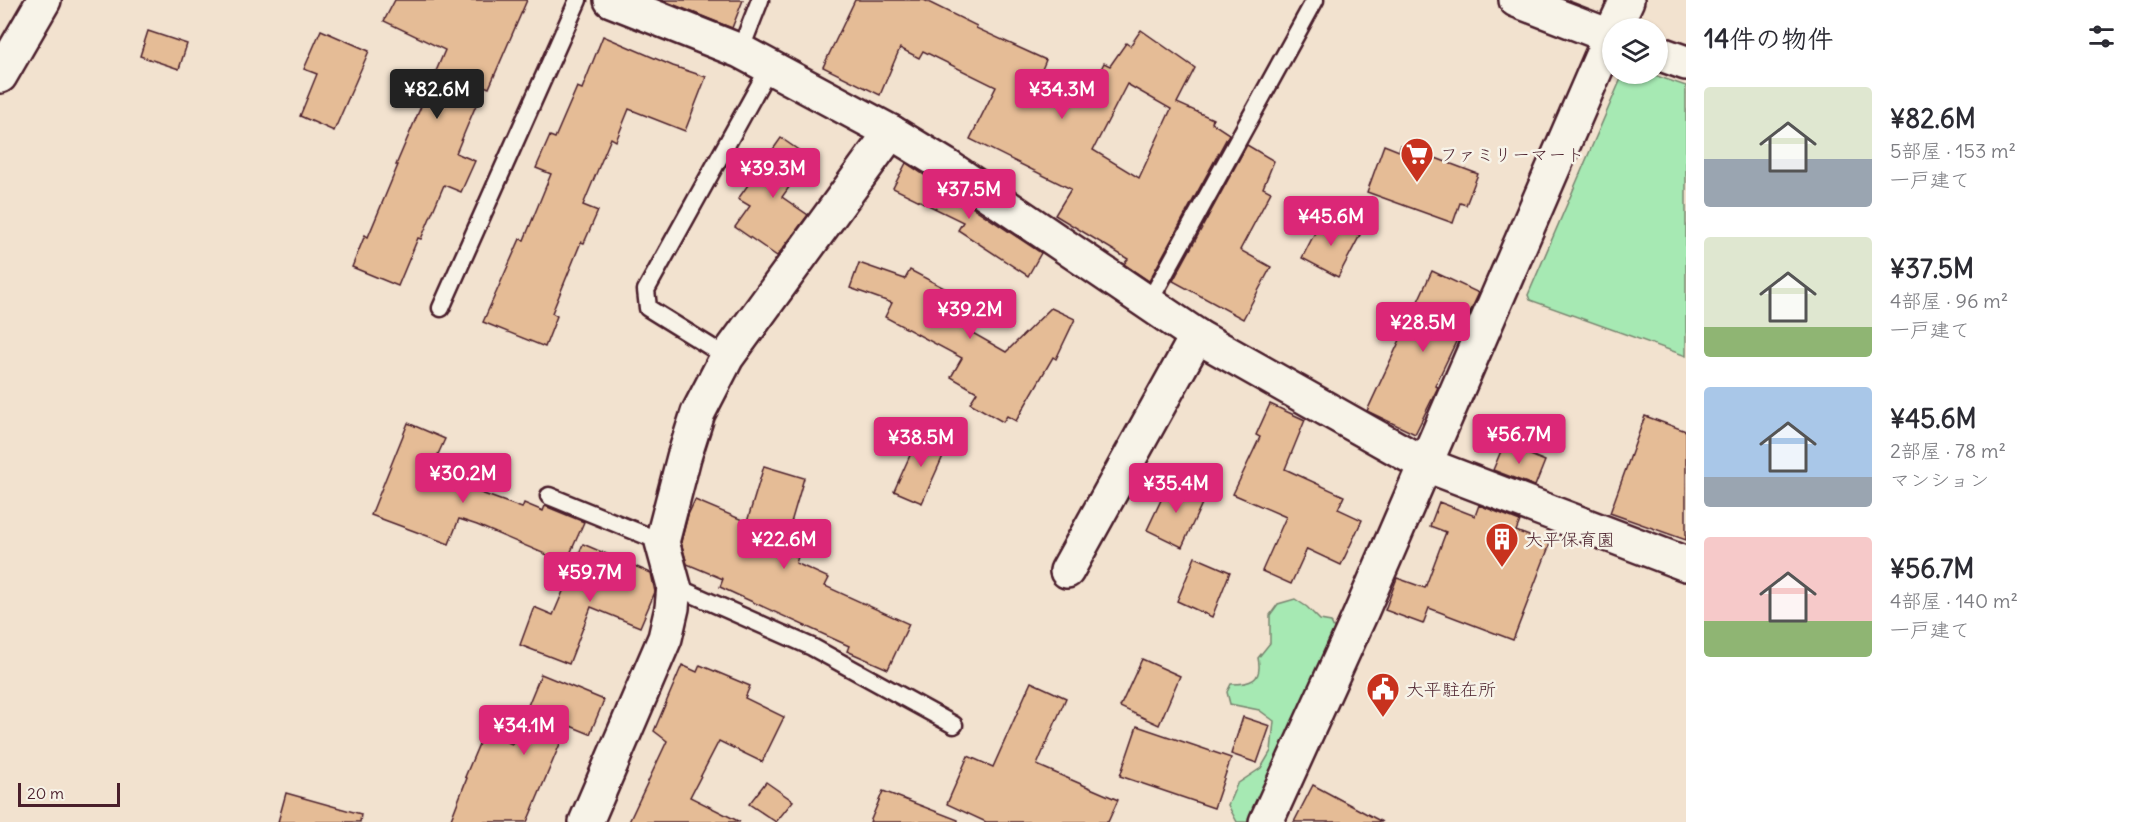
<!DOCTYPE html>
<html lang="ja">
<meta charset="utf-8">
<style>
body{margin:0;font-family:Delius,"Klee One",sans-serif;background:#f7f7f7;color:#2b2b33;height:100vh;display:flex;flex-direction:column;font-size:22px;white-space:nowrap}
*{box-sizing:border-box;margin:0}
p{font-size:20px;color:#7c7c81}
.icon{flex:none;width:33px;height:33px;fill:none;stroke:currentColor;stroke-width:2;stroke-linecap:round;stroke-linejoin:round}
.map{position:relative;flex:1;overflow:hidden}
.panel{display:flex;flex-direction:column;background:#fff;width:450px}
.panel>*{flex:none}
.buttons{position:absolute;left:1602px;top:18px;display:grid;gap:12px}
.buttons a{display:grid;place-items:center;width:66px;height:66px;border-radius:50%;background:#fff;box-shadow:0 2px 4px #0004;font-size:30px}
.scale{position:absolute;left:18px;bottom:15px;width:102px;box-sizing:border-box;padding-left:6px;border:3px solid #4a1f2b;border-top:0;font-size:16px;line-height:21px;white-space:nowrap;color:#4a1f2b;-webkit-text-stroke:4px #f7f3e8;paint-order:stroke}
.price{position:absolute;translate:-50% -51px;padding:0 14px;border-radius:6px;background:#db2777;color:#fff;font-size:20px;line-height:39px;filter:drop-shadow(0 2px 3px #0008)}
.price::after{content:'';position:absolute;left:50%;top:36px;width:18px;height:14px;margin-left:-9px;background:inherit;clip-path:polygon(0 0,100% 0,50% 100%)}
.price.current{background:#222;color:#fff}
ul{padding:0;list-style:none}
li{display:flex;align-items:center;gap:18px;height:150px;padding:0 18px}
li span{display:grid;place-items:center;flex:none;width:168px;height:120px;border-radius:6px;color:#555}
li>.icon{margin-inline-start:auto}
span .icon{width:72px;height:72px;fill:#fffc;stroke-width:1}
li b{font-size:26px}
h2{display:flex;justify-content:space-between;align-items:center;height:72px;padding:0 18px;font-size:26px}
main{display:flex;flex:1;min-height:0}
.map>svg:first-child{display:block}
</style>
<main>
<div class="map">
<svg width="1686" height="822" viewBox="0 0 1686 822">
<rect width="100%" height="100%" fill="#f2e2cf"/>
<filter id="ink" filterUnits="userSpaceOnUse"><feTurbulence type="fractalNoise" baseFrequency=".0167" numOctaves="2"/><feDisplacementMap in="SourceGraphic" scale="12" xChannelSelector="R" yChannelSelector="G"/><feConvolveMatrix kernelMatrix="1 2 1 2 8 2 1 2 1" color-interpolation-filters="sRGB"/></filter>
<g filter="url(#ink)">
<g fill="#a6e9b3" stroke="#78846f" stroke-width="1.5">
<path d="M1623,74H1651L1686,86V356L1530,300L1528,295Z"/>
<path d="M1295,599L1307,607L1320,620L1331,622L1337,635L1260,822H1237L1228,805L1237,784L1261,768L1271,751L1274,721L1259,710L1230,704L1227,692L1231,684C1250,684 1263,681 1258,658L1270,643V615L1278,604Z"/>
</g>
<g fill="#e5bc96" stroke="#4a1f2b" stroke-width="1.5" fill-rule="evenodd">
<path d="M395,0H527L489,88L484,86L456,153L475,161L461,192L444,185L421,239L418,238L398,286L352,267L365,235L368,237L398,165H396L445,50L384,21Z"/>
<path d="M662,0H743L732,28Z"/>
<path d="M855,0H924L977,26L976,28L1046,60L1040,74L1088,95L1104,63L1110,66L1126,43L1130,46L1141,30L1195,68L1177,103L1213,119L1212,123L1229,134L1149,281L1124,264L1128,259L1055,215L1071,189L970,139L996,87L923,51L919,58L900,48L880,95L823,67ZM1127,84L1171,109L1139,178L1093,150Z"/>
<path d="M321,30L369,51L334,131L300,116L317,74L304,69Z"/>
<path d="M148,31L187,44L179,69L140,56Z"/>
<path d="M603,36L673,66L706,77L685,131L629,109L616,141L611,138L583,205L598,211L584,243L581,242L552,313L557,316L545,347L483,322L520,239L524,240L551,174L536,168L550,136L555,138L577,87L582,89Z"/>
<path d="M781,138L810,158L782,197L808,215L777,256L735,227L750,206L738,199Z"/>
<path d="M1247,145L1274,161L1263,188L1271,192L1240,250L1271,267L1243,319L1173,281Z"/>
<path d="M1384,145L1399,151L1401,145L1478,174L1466,205L1460,203L1453,223L1367,192Z"/>
<path d="M906,163L1041,253L1028,276L958,230L963,222L893,188Z"/>
<path d="M1323,217L1360,235L1338,277L1302,258Z"/>
<path d="M859,263L905,279L910,270L967,300L955,323L1006,352L1051,308L1075,319L1056,359L1053,357L1016,421L1007,416L1003,422L970,403L977,392L951,377L962,358L885,317L892,303L850,288Z"/>
<path d="M1432,271L1479,293L1435,386L1438,387L1415,434L1367,411Z"/>
<path d="M1270,404L1305,420L1285,469L1344,496L1338,509L1362,520L1341,565L1307,549L1291,584L1262,571L1286,517L1233,494L1260,437L1256,435Z"/>
<path d="M1645,416L1686,431V540L1610,513Z"/>
<path d="M408,423L445,439L429,474L522,508L524,503L543,511L545,506L584,522L566,563L477,525L459,519L449,544L371,515Z"/>
<path d="M920,433L948,445L922,503L894,491Z"/>
<path d="M1504,444L1545,461L1535,486L1493,470Z"/>
<path d="M764,466L804,478L783,550L798,557L796,563L829,578L825,586L909,624L888,669L847,651L849,646L720,587L723,579L687,564L681,542L688,515L695,500L747,522Z"/>
<path d="M1170,481L1205,497L1182,547L1147,530Z"/>
<path d="M1439,502L1475,516L1479,505L1520,521L1516,531L1550,544L1513,640L1429,608L1423,624L1385,610L1397,578L1425,588L1446,532L1430,526Z"/>
<path d="M583,544L651,573L655,592L640,627L591,607L569,664L520,645L534,607L553,615Z"/>
<path d="M1195,557L1230,572L1212,617L1177,601Z"/>
<path d="M1142,659L1180,676L1159,725L1120,707Z"/>
<path d="M682,665L697,672L700,665L750,686L745,698L784,717L762,762L719,741L690,797L740,822H629L667,741L654,731Z"/>
<path d="M541,674L604,700L590,734L568,725L527,822H450L467,778L465,777L484,732L512,744Z"/>
<path d="M1031,682L1066,698L1037,765L1118,800L1108,822H986L947,804L968,756L993,767Z"/>
<path d="M1243,717L1270,726L1257,763L1231,754Z"/>
<path d="M1137,726L1231,758L1214,808L1120,776Z"/>
<path d="M766,782L793,801L776,822L749,804Z"/>
<path d="M1313,785L1382,822H1294Z"/>
<path d="M883,791L958,820V822H870Z"/>
<path d="M286,793L361,814L360,822H278Z"/>
</g>
<g fill="none" stroke-linecap="round" stroke-linejoin="round">
<defs>
<g id="lane">
<path d="M740,51L760,0"/>
<path d="M1148,304L1315,0"/>
<path d="M441,308L578,0"/>
<path d="M727,357L648,308L646,290L770,66"/>
<path d="M549,496L662,542"/>
<path d="M674,586L812,647L954,725"/>
</g>
<g id="street">
<path d="M611,0L740,51L891,132L945,165L1197,336L1424,464L1686,564"/>
<path d="M1614,28L1627,0"/>
<path d="M0,76L44,0"/>
<path d="M1067,571L1197,336"/>
<path d="M586,822L665,638L672,608L674,586L662,542L684,457L698,413L727,357L891,132"/>
<path d="M1266,822L1360,615L1612,32"/>
</g>
<g id="secondary">
<path d="M1516,0L1612,37"/>
<path d="M1658,53L1686,63"/>
</g>
</defs>
<use href="#lane" stroke="#4a1f2b" stroke-width="21"/>
<use href="#street" stroke="#4a1f2b" stroke-width="38"/>
<use href="#secondary" stroke="#4a1f2b" stroke-width="38"/>
<use href="#lane" stroke="#f7f3e8" stroke-width="16"/>
<use href="#street" stroke="#f7f3e8" stroke-width="33"/>
<use href="#secondary" stroke="#f7f3e8" stroke-width="33"/>
</g>
</g>
<defs>
<symbol id="supermarket-pin" viewBox="-11 -11 22 30"><path d="M0 17L-7.5 6A9.5 9.5 0 1 1 7.5 6Z" fill="#c8321e" stroke="#f7f3e8"/><path d="M-6-5.5h2.5l.6 2H6L4.5 2H-2.5L-4.4-4H-6ZM-1.5 3.2a1.3 1.3 0 1 0 .1 0ZM3 3.2a1.3 1.3 0 1 0 .1 0Z" fill="#fff"/></symbol>
<symbol id="building-pin" viewBox="-11 -11 22 30"><path d="M0 17L-7.5 6A9.5 9.5 0 1 1 7.5 6Z" fill="#c8321e" stroke="#f7f3e8"/><path d="M-4-6H4V6H1V3H-1V6H-4ZM-2.5-4.3h1.7v1.8h-1.7ZM.8-4.3h1.7v1.8H.8ZM-2.5-1h1.7V.8h-1.7ZM.8-1h1.7V.8H.8Z" fill="#fff"/></symbol>
<symbol id="civic-pin" viewBox="-11 -11 22 30"><path d="M0 17L-7.5 6A9.5 9.5 0 1 1 7.5 6Z" fill="#c8321e" stroke="#f7f3e8"/><path d="M-.6-6.5H3V-4.5H.6V-3L4-1V1h2V6H-6V1h2V-1L-.6-3ZM-1.2 2.5V6h2.4V2.5Z" fill="#fff"/></symbol>
</defs>
<g fill-rule="evenodd">
<use href="#supermarket-pin" x="1398" y="135" width="38" height="52"/>
<use href="#building-pin" x="1483" y="520" width="38" height="52"/>
<use href="#civic-pin" x="1364" y="670" width="38" height="52"/>
</g>
<g text-anchor="middle" dominant-baseline="central" stroke-width="5" stroke-linejoin="round" paint-order="stroke">
<g font-size="18" fill="#4a1f2b" stroke="#f7f3e8" text-anchor="start">
<text x="1440" y="154">ファミリーマート</text>
<text x="1525" y="539">大平保育園</text>
<text x="1406" y="689">大平駐在所</text>
</g>
</g>
</svg>
<div class="buttons">
<a><svg class="icon" aria-label="layers" viewBox="0 0 24 24"><path d="M12 4l9 5-9 5-9-5zM3 14l9 5 9-5"/></svg></a>
</div>
<div class="scale">20 m</div>
<b class="price current" style="left:437px;top:120px">¥82.6M</b>
<b class="price" style="left:1062px;top:120px">¥34.3M</b>
<b class="price" style="left:773px;top:199px">¥39.3M</b>
<b class="price" style="left:969px;top:220px">¥37.5M</b>
<b class="price" style="left:1331px;top:247px">¥45.6M</b>
<b class="price" style="left:970px;top:340px">¥39.2M</b>
<b class="price" style="left:1423px;top:353px">¥28.5M</b>
<b class="price" style="left:1519px;top:465px">¥56.7M</b>
<b class="price" style="left:921px;top:468px">¥38.5M</b>
<b class="price" style="left:463px;top:504px">¥30.2M</b>
<b class="price" style="left:1176px;top:514px">¥35.4M</b>
<b class="price" style="left:784px;top:570px">¥22.6M</b>
<b class="price" style="left:590px;top:603px">¥59.7M</b>
<b class="price" style="left:524px;top:756px">¥34.1M</b>
</div>
<section class="panel">
<h2>14件の物件<svg class="icon" aria-label="filters" viewBox="0 0 24 24"><path d="M4 7h16M4 17h16"/><circle cx="9" cy="7" r="2"/><circle cx="15" cy="17" r="2"/></svg></h2>
<ul>
<li><span style="background:linear-gradient(#dfe7d0 60%,#9aa5b1 0)"><svg class="icon" aria-label="home" viewBox="0 0 24 24"><path d="M3 11l9-7 9 7M6 9v11h12V9"/></svg></span><div><b>¥82.6M</b><p>5部屋 · 153 m²</p><p>一戸建て</p></div></li>
<li><span style="background:linear-gradient(#dfe7d0 75%,#8fb573 0)"><svg class="icon" aria-label="home" viewBox="0 0 24 24"><path d="M3 11l9-7 9 7M6 9v11h12V9"/></svg></span><div><b>¥37.5M</b><p>4部屋 · 96 m²</p><p>一戸建て</p></div></li>
<li><span style="background:linear-gradient(#a9c7e8 75%,#9aa5b1 0)"><svg class="icon" aria-label="home" viewBox="0 0 24 24"><path d="M3 11l9-7 9 7M6 9v11h12V9"/></svg></span><div><b>¥45.6M</b><p>2部屋 · 78 m²</p><p>マンション</p></div></li>
<li><span style="background:linear-gradient(#f6c9c9 70%,#8fb573 0)"><svg class="icon" aria-label="home" viewBox="0 0 24 24"><path d="M3 11l9-7 9 7M6 9v11h12V9"/></svg></span><div><b>¥56.7M</b><p>4部屋 · 140 m²</p><p>一戸建て</p></div></li>
</ul>
</section>
</main>
